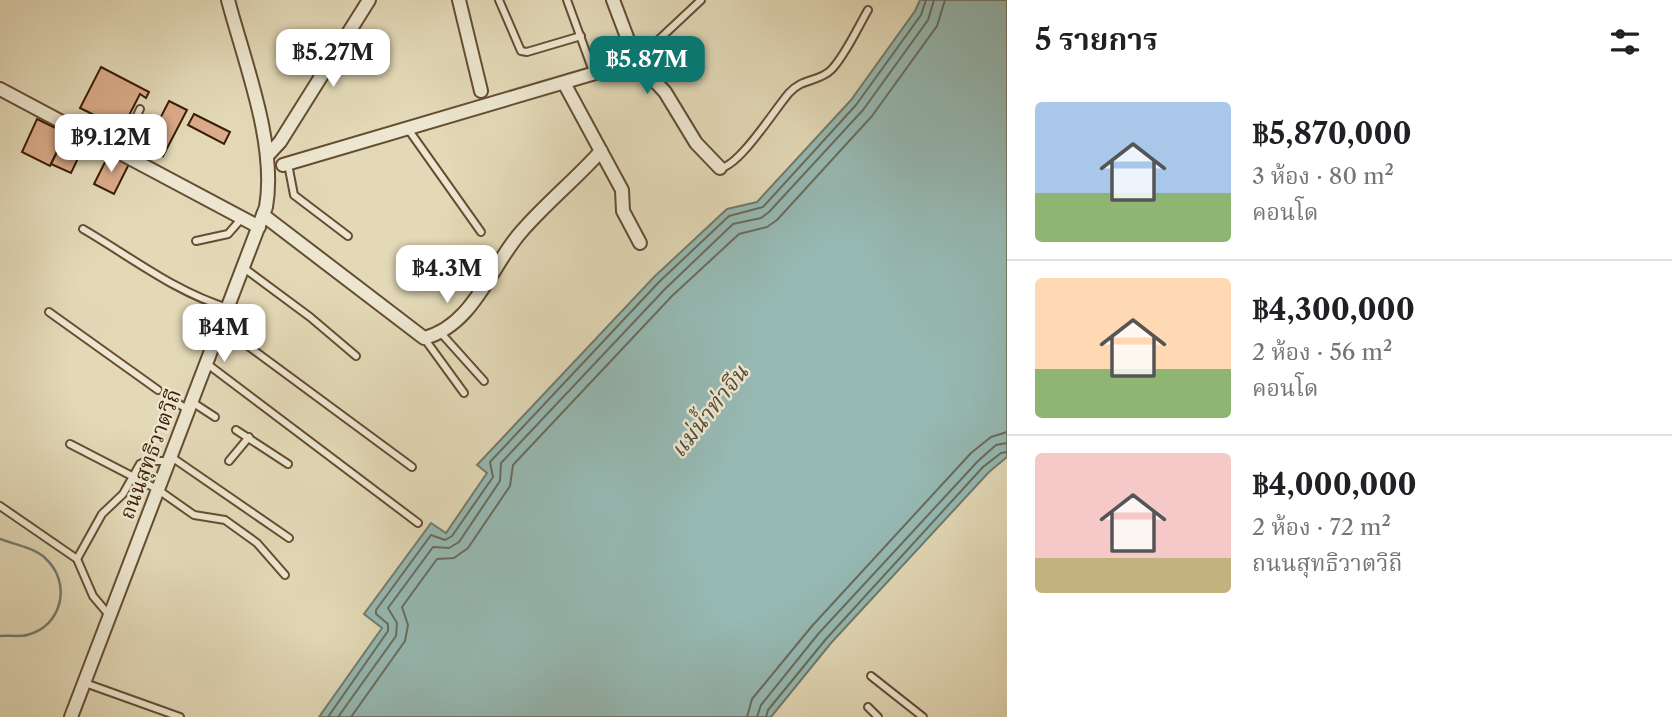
<!DOCTYPE html>
<html lang="th">
<meta charset="utf-8">
<style>
body{margin:0;font-family:"Libre Caslon Text","Noto Serif Thai",serif;background:#f2f2f2;color:#202124;height:100vh;display:flex;flex-direction:column;font-size:26px;white-space:nowrap}
*{box-sizing:border-box;margin:0}
p{font-size:23px;color:#757577}
.icon{flex:none;width:38px;height:38px;fill:none;stroke:currentColor;stroke-width:2;stroke-linecap:round;stroke-linejoin:round}
.map{position:relative;flex:1;overflow:hidden}
.details{display:flex;flex-direction:column;background:#fff;width:665px}
.details>*{flex:none}
.price{position:absolute;translate:-50% -60px;padding:0 16px;border-radius:14px;background:#fff;color:#222;font-size:23px;line-height:46px;filter:drop-shadow(0 2px 4px #0008)}
.price::after{content:'';position:absolute;left:50%;top:42px;width:21px;height:16px;margin-left:-10px;background:inherit;clip-path:polygon(0 0,100% 0,50% 100%)}
.price.selected{background:#0f766e;color:#fff}
ul{padding:0;list-style:none}
li{display:flex;align-items:center;gap:21px;height:175px;padding:0 28px}
li+li{border-top:2px solid #e0e0e0}
li span{display:grid;place-items:center;flex:none;width:196px;height:140px;border-radius:7px;color:#555}
li>.icon{margin-inline-start:auto}
span .icon{width:84px;height:84px;fill:#fffc;stroke-width:1}
li b{font-size:30px}
h2{display:flex;justify-content:space-between;align-items:center;height:84px;padding:0 28px;font-size:30px}
main{display:flex;flex:1;min-height:0}
.map>svg:first-child{display:block}
</style>
<main>
<div class="map">
<svg width="1007" height="717" viewBox="0 0 1007 717">
<rect width="100%" height="100%" fill="#e3d9b7"/>
<filter id="stains"><feTurbulence type="fractalNoise" baseFrequency=".00286" numOctaves="4"/><feColorMatrix values="0 0 0 0 .2 0 0 0 0 .09 0 0 0 0 .02 0 0 0 .5 -.17"/></filter>
<radialGradient id="worn" r=".72"><stop offset=".6" stop-color="#630" stop-opacity="0"/><stop offset="1" stop-color="#630" stop-opacity=".3"/></radialGradient>
<path fill="#96b9b3" stroke="#717b6d" stroke-width="2" d="M920,0H1007V457L989,472L831,643L771,717H319L382,628L364,614L431,523L446,533L487,473L477,465L654,277L727,209L757,202L851,100L915,11Z"/>
<g fill="none" stroke-linecap="round" stroke-linejoin="round">
<g stroke="#686c5c" stroke-width="2">
<path d="M328,717L388,631V624L376,614V610L431,535L445,540L452,536L493,477L490,462L659,282L729,216L763,207L856,105L921,15L926,0"/>
<path d="M338,717L396,636L397,623L388,608L433,547L449,548L459,542L500,481L501,463L665,289L733,224L761,218L769,212L863,110L928,20L934,0"/>
<path d="M351,717L405,641L408,625L402,607L437,559L454,558L468,548L510,486L513,465L672,296L739,234L767,227L777,220L872,116L937,26L945,0"/>
<path d="M747,717L752,699L812,626L971,453L991,437L1007,432"/>
<path d="M757,717L761,705L819,633L978,461L996,445L1007,443"/>
<path d="M766,717L768,710L826,639L983,467L1001,453L1007,452"/>
</g>
<path stroke="#717b6d" stroke-width="2.5" d="M0,539C13,544 35,548 45,558C72,582 63,626 27,635C19,637 8,635 0,636"/>
</g>
<g fill="#dbab8a" stroke="#3a1e05" stroke-width="2">
<path d="M101,67L149,92L146,98L140,94L122,129L80,108Z"/>
<path d="M169,101L187,110L163,156L146,146Z"/>
<path d="M194,114L230,132L224,144L188,125Z"/>
<path d="M37,119L66,133L50,166L22,152Z"/>
<path d="M63,140L82,150L71,173L51,164Z"/>
<path d="M109,154L129,164L114,194L94,184Z"/>
</g>
<g fill="none" stroke-linecap="round" stroke-linejoin="round">
<defs>
<g id="lane">
<path d="M499,0L521,51L527,52L581,36"/>
<path d="M567,0L594,74"/>
<path d="M636,61L701,0"/>
<path d="M408,129L481,232"/>
<path d="M120,152L140,109"/>
<path d="M288,164L294,195L348,236"/>
<path d="M720,168C739,167 775,109 789,93C802,78 819,82 831,70C845,56 858,27 868,10"/>
<path d="M83,229C131,257 175,292 228,308"/>
<path d="M196,241L228,234L242,218"/>
<path d="M244,268L310,317L356,356"/>
<path d="M49,312L158,390"/>
<path d="M221,326L412,467"/>
<path d="M440,332L484,381"/>
<path d="M424,338L464,393"/>
<path d="M206,363L418,523"/>
<path d="M173,400L188,410"/>
<path d="M192,402L215,417"/>
<path d="M236,430L288,464"/>
<path d="M70,444L157,489L194,515L225,520L257,543L285,575"/>
<path d="M170,456L289,538"/>
<path d="M229,461L249,437"/>
<path d="M0,506L77,559L93,596L109,615"/>
<path d="M77,559L102,514L123,494L140,464L146,461H168"/>
<path d="M871,676L923,717"/>
<path d="M85,683L180,717"/>
<path d="M868,707L878,717"/>
</g>
<g id="street">
<path d="M459,0L481,91"/>
<path d="M613,0L636,61L665,92L696,143L720,168"/>
<path d="M564,83L622,190L623,211L640,243"/>
<path d="M0,89L259,227"/>
<path d="M267,156L280,142L369,0"/>
<path d="M283,165L636,61"/>
<path d="M263,215L424,338C473,326 491,266 521,232C546,203 576,179 601,151"/>
<path d="M71,717L266,207C277,144 244,61 228,0"/>
</g>
</defs>
<use href="#lane" stroke="#644d32" stroke-width="10"/>
<use href="#street" stroke="#644d32" stroke-width="16"/>
<use href="#lane" stroke="#ede6d0" stroke-width="6"/>
<use href="#street" stroke="#ede6d0" stroke-width="12"/>
</g>
<g text-anchor="middle" dominant-baseline="central" stroke-width="5" stroke-linejoin="round" paint-order="stroke">
<g font-size="21" fill="#3a1e05" stroke="#ede6d0">
<text transform="translate(150 454) rotate(-69)">ถนนสุทธิวาตวิถี</text>
</g>
<g font-size="23" font-style="italic" fill="#564c39" stroke="#ede6d0">
<text transform="translate(709 411) rotate(-52)">แม่น้ำท่าจีน</text>
</g>
</g>
<rect width="100%" height="100%" filter="url(#stains)"/>
<rect width="100%" height="100%" fill="url(#worn)"/>
</svg>
<b class="price" style="left:333px;top:89px">฿5.27M</b>
<b class="price selected" style="left:647px;top:96px">฿5.87M</b>
<b class="price" style="left:111px;top:174px">฿9.12M</b>
<b class="price" style="left:447px;top:305px">฿4.3M</b>
<b class="price" style="left:224px;top:364px">฿4M</b>
</div>
<section class="details">
<h2>5 รายการ<svg class="icon" aria-label="filters" viewBox="0 0 24 24"><path d="M4 7h16M4 17h16"/><circle cx="9" cy="7" r="2"/><circle cx="15" cy="17" r="2"/></svg></h2>
<ul>
<li><span style="background:linear-gradient(#a9c7e8 65%,#8fb573 0)"><svg class="icon" aria-label="home" viewBox="0 0 24 24"><path d="M3 11l9-7 9 7M6 9v11h12V9"/></svg></span><div><b>฿5,870,000</b><p>3 ห้อง · 80 m²</p><p>คอนโด</p></div></li>
<li><span style="background:linear-gradient(#ffd9b3 65%,#8fb573 0)"><svg class="icon" aria-label="home" viewBox="0 0 24 24"><path d="M3 11l9-7 9 7M6 9v11h12V9"/></svg></span><div><b>฿4,300,000</b><p>2 ห้อง · 56 m²</p><p>คอนโด</p></div></li>
<li><span style="background:linear-gradient(#f6c9c9 75%,#c2b280 0)"><svg class="icon" aria-label="home" viewBox="0 0 24 24"><path d="M3 11l9-7 9 7M6 9v11h12V9"/></svg></span><div><b>฿4,000,000</b><p>2 ห้อง · 72 m²</p><p>ถนนสุทธิวาตวิถี</p></div></li>
</ul>
</section>
</main>
